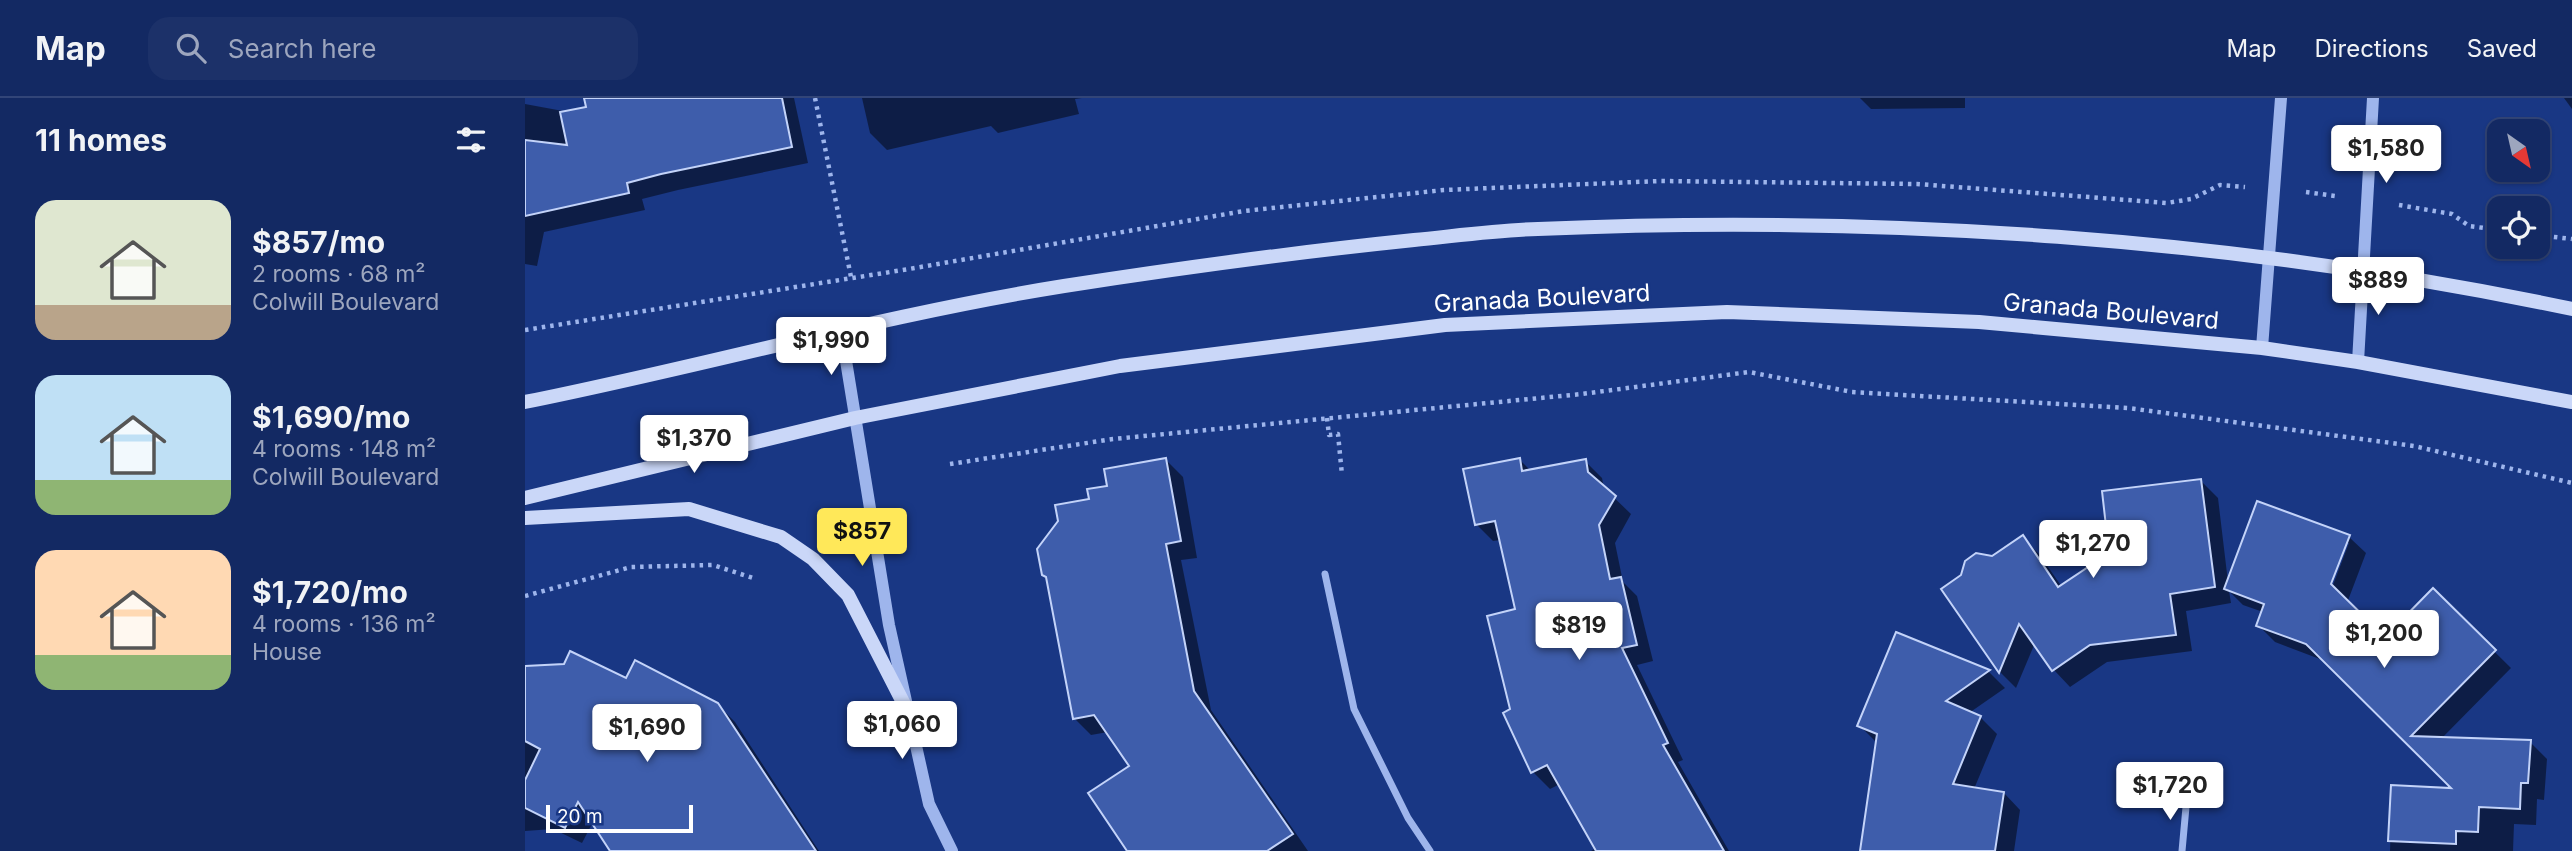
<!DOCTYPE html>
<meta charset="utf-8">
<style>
body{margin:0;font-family:Inter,sans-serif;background:#1c3169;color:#f1f3f6;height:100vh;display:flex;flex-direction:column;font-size:26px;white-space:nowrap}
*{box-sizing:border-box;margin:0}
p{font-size:23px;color:#9da6be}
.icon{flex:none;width:38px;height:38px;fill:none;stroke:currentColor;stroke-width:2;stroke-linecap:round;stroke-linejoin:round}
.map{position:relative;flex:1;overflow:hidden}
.details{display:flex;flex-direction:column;background:#132963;width:525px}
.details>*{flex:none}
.needle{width:46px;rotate:146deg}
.controls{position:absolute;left:1962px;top:21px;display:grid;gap:14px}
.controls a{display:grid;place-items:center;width:63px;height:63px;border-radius:14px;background:#132963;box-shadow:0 2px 5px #0004,0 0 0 2px #324578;font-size:35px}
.scale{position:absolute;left:21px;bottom:18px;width:147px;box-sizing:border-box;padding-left:7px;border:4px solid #fff;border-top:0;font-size:19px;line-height:24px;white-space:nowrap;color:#fff;-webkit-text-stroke:5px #193784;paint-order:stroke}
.price{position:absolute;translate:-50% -60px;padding:0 16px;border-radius:7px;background:#fff;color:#222;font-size:23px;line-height:46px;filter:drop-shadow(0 2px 4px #0008)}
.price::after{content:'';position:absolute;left:50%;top:42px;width:21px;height:16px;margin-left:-10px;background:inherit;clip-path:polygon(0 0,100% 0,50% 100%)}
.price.current{background:#ffe859;color:#111}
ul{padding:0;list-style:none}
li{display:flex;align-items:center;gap:21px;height:175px;padding:0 35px}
li span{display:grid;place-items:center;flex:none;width:196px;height:140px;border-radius:21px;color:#555}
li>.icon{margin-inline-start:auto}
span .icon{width:84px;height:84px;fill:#fffc;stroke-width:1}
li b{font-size:30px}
h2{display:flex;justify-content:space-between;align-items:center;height:84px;padding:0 35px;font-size:30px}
header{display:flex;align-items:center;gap:42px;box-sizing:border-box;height:98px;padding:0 35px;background:#132963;border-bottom:2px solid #324578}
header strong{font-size:33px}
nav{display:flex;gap:38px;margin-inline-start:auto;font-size:24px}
.search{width:490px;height:63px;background:#1c3169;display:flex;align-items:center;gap:18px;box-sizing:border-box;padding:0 24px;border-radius:21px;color:#9da6be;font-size:26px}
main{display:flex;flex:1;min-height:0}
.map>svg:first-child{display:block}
</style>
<header>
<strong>Map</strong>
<div class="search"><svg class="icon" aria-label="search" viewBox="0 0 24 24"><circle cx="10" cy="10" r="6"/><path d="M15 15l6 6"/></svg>Search here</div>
<nav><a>Map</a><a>Directions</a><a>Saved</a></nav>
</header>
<main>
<section class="details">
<h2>11 homes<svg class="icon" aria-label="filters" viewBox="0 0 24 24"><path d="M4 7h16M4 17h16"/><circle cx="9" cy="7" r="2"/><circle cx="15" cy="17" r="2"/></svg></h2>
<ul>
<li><span style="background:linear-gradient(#dfe7d0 75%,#b9a48a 0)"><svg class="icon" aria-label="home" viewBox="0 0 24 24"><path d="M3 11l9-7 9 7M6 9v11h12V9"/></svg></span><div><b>$857/mo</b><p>2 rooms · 68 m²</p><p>Colwill Boulevard</p></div></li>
<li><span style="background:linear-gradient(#bfe0f5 75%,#8fb573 0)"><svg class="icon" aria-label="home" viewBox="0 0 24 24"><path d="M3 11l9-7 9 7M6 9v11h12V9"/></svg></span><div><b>$1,690/mo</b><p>4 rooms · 148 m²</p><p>Colwill Boulevard</p></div></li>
<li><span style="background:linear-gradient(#ffd9b3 75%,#8fb573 0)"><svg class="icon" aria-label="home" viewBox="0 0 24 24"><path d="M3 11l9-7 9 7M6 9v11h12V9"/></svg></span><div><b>$1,720/mo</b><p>4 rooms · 136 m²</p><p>House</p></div></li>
</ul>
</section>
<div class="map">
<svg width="2047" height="753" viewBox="0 0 2047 753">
<rect width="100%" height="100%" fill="#193784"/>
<g fill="#0007" fill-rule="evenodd">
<path d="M61,0H269L283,65L153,92L117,101L120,112L19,134L12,168L0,166V6L65,18Z"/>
<path d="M337,0H557L550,1L554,16L473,35L466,28L362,52L345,35Z"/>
<path d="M1335,0H1440V10L1346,11Z"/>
<path d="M2039,0H2047V11Z"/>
<path d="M994,361L1006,373L1060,363L1077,380L1079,390L1106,416L1090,445L1098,484L1112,498L1128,563L1112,567L1158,662L1153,664L1204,753H1066L1071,750L1035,686L1025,691L1008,674L987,612L992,512L976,442L968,443L951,426Z"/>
<path d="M641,362L658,379L672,460L656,462L686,612L783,753H604L606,668L583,634L566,637L549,620L566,402L584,389Z"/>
<path d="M1676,383L1693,400L1703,484L1824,439L1841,455L1822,505L1860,542L1908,493L1986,570L1916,641L2005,644L2022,661L2019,702L2012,701L2011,727L1989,726L1988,753H1865L1867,688L1930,691L1800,563L1750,544L1733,527L1738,514L1718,507L1704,493L1706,505L1661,513L1667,553L1582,564L1545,589L1529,572L1510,545L1491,590L1475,574L1419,491L1497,439L1514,456L1537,489L1586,456ZM1820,445H1824L1805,495L1802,494Z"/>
<path d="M1372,536L1464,574L1480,590L1444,615L1455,619L1472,636L1449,691L1479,695L1495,712L1489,753H1337L1351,644L1334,627Z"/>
<path d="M0,570L102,583L192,606L210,624L294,753H87L68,724L57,745L28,731L0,733Z"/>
</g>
<g fill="#3e5dab" stroke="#c3d3f9" stroke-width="2">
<path d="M59,0H257L267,49L136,76L102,85L104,95L0,118V42L42,47L35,14L61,9Z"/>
<path d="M641,360L656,443L641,446L669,593L768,736L742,753H602L563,695L604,668L569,617L548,621L521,479L517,477L512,451L533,423L530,407L564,401L562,391L582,388L579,371Z"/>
<path d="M995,360L997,373L1061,361L1063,374L1091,398L1074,427L1085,481L1096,479L1112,547L1097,550L1143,645L1138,647L1199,753H1071L1022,667L1006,675L978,615L985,611L962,518L990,511L970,423L950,427L938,371Z"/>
<path d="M1676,381L1690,489L1645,496L1651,537L1565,547L1527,573L1494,526L1474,575L1416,491L1436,477L1440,463L1451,455L1467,458L1498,437L1533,489L1584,455L1577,393Z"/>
<path d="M1732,403L1825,437L1806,486L1860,539L1908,490L1971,552L1886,638L2006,642L2003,685H1996L1995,711L1954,709L1953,734L1931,733V746L1863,743L1866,687L1926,690L1781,546L1731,528L1739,506L1699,491Z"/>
<path d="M1371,534L1465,572L1421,603L1456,618L1428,686L1479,694L1470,753H1335L1352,636L1332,628Z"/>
<path d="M45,553L101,580L110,562L193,605L291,753H85L53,704L40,730L0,710V682L15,651L0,643V568L39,566Z"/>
</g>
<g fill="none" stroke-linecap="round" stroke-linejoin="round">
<g stroke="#9eb5ec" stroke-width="4.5" stroke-dasharray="3.5 5" stroke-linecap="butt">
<path d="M290,0L326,179"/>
<path d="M1781,94L1810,98"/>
<path d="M1874,107L1927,116L1944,128L1974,132"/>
<path d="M2012,137L2047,141"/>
<path d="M0,232L384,171L719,113L919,92L1135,83L1392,86L1642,105L1666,101L1695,87L1720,89"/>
<path d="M802,320L804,337L813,336L817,377"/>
<path d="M425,366L588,341L1057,296L1224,274L1327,294L1603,310L1889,348L2047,385"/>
<path d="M0,498L106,469L188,467L231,481"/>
</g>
<g stroke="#9eb5ec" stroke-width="7">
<path d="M800,476L829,611L883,720L905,753"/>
<path d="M1657,753L1662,698"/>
</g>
<g stroke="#9eb5ec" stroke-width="12">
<path d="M316,232L364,527L404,706L427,753"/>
<path d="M1737,250L1756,0"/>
<path d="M1833,264L1848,0"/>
</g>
<g stroke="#cad7f8" stroke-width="14">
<path d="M0,304C180,268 357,217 539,188C655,170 772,154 889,142C930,138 972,132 1013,131C1354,116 1713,140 2047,211"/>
<path d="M0,400L330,320L595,268L920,227L1202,214L1454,224L1737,250L1833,264L2047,304"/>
<path d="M0,420L164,411L256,439L288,461L323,497L382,612"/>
</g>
</g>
<g text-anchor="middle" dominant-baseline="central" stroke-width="5" stroke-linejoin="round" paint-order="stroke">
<g font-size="24" fill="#fff" stroke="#193784">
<text transform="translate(1017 200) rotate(-3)">Granada Boulevard</text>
<text transform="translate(1586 213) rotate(5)">Granada Boulevard</text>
</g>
</g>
</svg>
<div class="controls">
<a><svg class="needle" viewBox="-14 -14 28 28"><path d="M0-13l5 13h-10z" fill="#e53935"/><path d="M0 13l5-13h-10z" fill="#9da6be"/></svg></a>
<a><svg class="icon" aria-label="locate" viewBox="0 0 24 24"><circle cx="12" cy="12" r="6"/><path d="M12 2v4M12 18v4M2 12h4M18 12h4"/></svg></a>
</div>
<div class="scale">20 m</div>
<b class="price" style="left:1861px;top:87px">$1,580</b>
<b class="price" style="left:1853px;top:219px">$889</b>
<b class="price" style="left:306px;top:279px">$1,990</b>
<b class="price" style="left:169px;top:377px">$1,370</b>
<b class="price current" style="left:337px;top:470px">$857</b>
<b class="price" style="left:1568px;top:482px">$1,270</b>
<b class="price" style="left:1054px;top:564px">$819</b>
<b class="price" style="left:1859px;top:572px">$1,200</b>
<b class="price" style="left:377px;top:663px">$1,060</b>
<b class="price" style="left:122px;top:666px">$1,690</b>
<b class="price" style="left:1645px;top:724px">$1,720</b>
</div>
</main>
